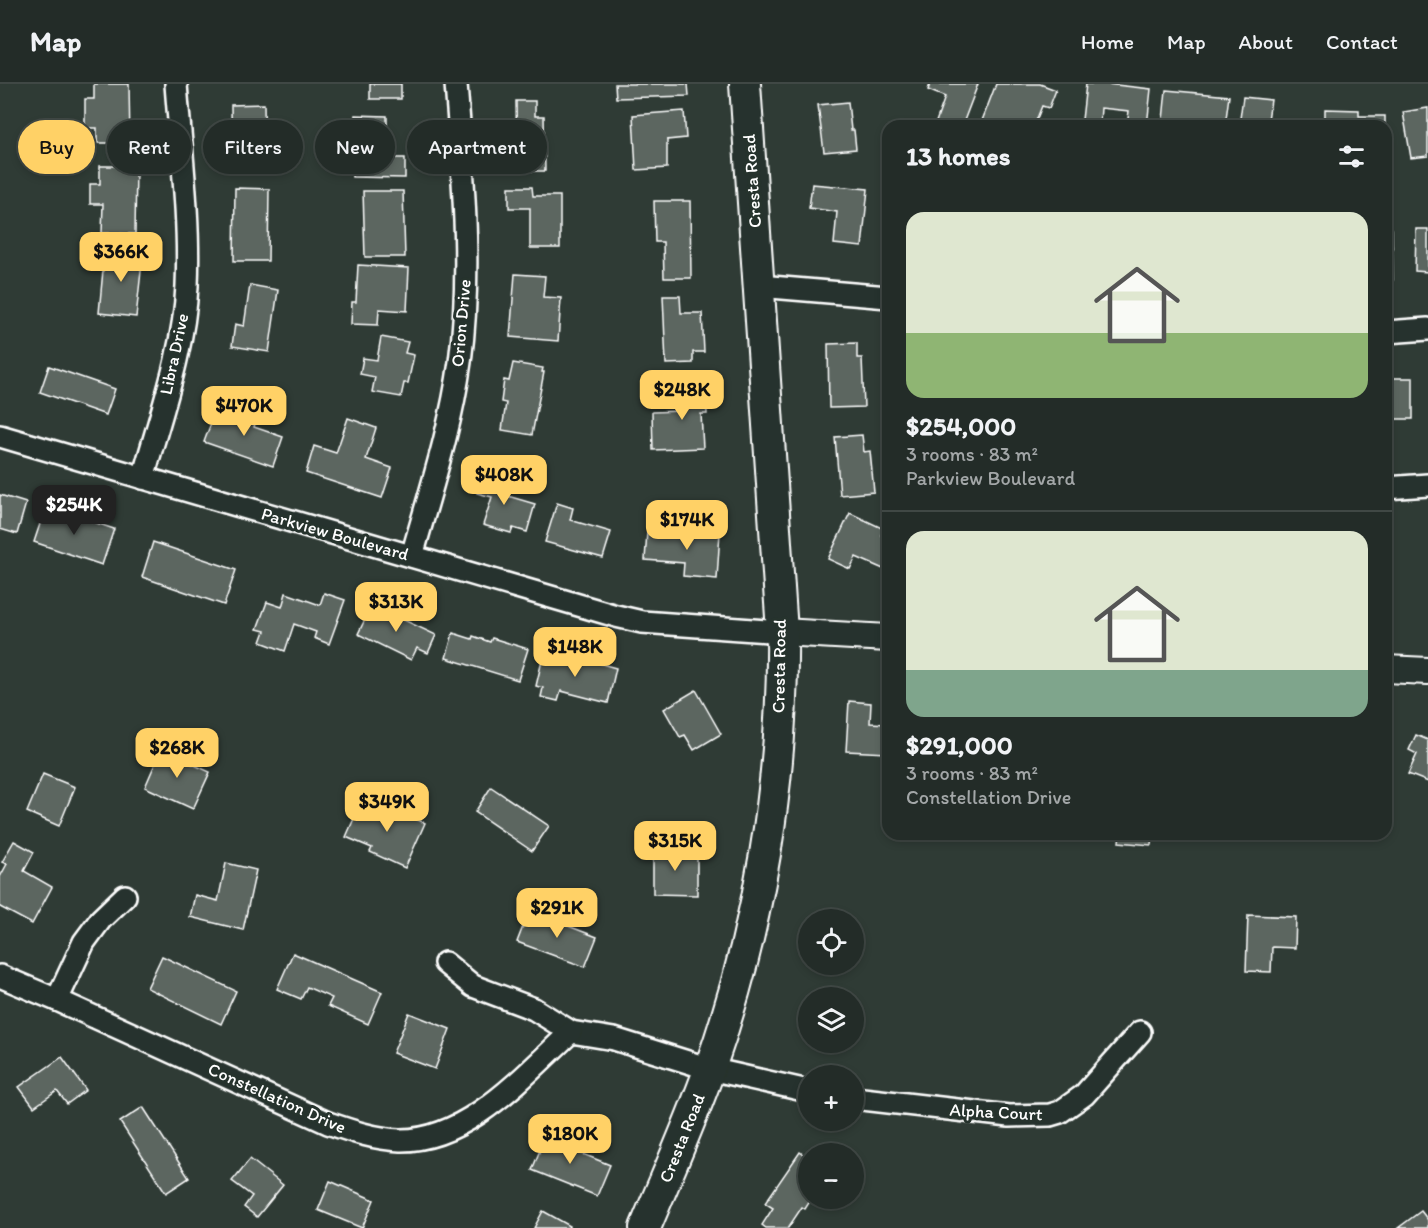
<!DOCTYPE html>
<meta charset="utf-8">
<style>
body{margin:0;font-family:Itim,sans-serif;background:#2b3430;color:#f1f3f6;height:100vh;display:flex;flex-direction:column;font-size:22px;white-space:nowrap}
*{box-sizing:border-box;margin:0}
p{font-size:20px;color:#a3a7a8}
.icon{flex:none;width:33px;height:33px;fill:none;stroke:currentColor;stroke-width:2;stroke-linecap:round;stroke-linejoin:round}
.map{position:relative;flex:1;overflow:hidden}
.details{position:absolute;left:882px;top:36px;width:510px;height:720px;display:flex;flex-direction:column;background:#232c28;border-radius:18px;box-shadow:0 3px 9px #0003,0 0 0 2px #404845}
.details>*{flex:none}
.guide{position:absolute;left:18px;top:36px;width:570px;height:54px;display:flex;gap:12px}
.buttons{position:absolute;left:798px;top:825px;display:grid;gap:12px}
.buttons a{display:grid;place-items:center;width:66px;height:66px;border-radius:50%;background:#232c28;box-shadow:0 3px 9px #0003,0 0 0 2px #404845;font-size:30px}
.price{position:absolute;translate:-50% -51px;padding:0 14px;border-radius:12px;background:#ffd166;color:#111;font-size:20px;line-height:39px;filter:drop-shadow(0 2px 3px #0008)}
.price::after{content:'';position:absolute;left:50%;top:36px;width:18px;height:14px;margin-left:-9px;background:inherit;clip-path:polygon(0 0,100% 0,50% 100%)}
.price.selected{background:#222;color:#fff}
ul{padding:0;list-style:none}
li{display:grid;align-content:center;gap:12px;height:318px;padding:0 24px}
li+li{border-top:2px solid #404845}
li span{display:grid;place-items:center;height:186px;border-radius:18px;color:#555}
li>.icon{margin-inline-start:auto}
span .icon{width:108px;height:108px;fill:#fffc;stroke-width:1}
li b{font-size:26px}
h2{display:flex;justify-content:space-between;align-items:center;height:72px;padding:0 24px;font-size:26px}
.tag{padding:0 21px;border-radius:27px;background:#232c28;box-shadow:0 3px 9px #0003,0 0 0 2px #404845;font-size:21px;line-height:54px}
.tag.selected{background:#ffd166;color:#111}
header{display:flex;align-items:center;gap:36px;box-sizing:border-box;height:84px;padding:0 30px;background:#232c28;border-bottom:2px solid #404845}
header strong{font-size:28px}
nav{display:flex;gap:33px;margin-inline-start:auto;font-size:21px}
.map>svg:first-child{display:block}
</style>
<header>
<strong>Map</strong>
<nav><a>Home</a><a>Map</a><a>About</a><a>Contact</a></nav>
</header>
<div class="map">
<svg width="1428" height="1144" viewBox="0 0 1428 1144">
<rect width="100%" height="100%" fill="#2f3b35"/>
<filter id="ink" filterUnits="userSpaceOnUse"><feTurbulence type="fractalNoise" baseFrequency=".0167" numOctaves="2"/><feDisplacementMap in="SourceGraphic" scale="12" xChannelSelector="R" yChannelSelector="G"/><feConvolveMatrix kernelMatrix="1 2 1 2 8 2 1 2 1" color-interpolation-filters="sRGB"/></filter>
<g filter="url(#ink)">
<g fill="#5b6661" stroke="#fff" stroke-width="1.5">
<path d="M94,0H129L130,59H97V44H85V15H94Z"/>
<rect x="370" y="0" width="31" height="15"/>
<path d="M615,0H688L689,12L616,14Z"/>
<path d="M930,0H978L962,42H946L936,38L945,13L928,6Z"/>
<path d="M996,0H1040L1056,6L1049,24L1042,22L1034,42H1011L1003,39L1002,42H980Z"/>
<path d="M1086,0H1107L1151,5L1147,42H1127L1129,27L1101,24L1100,38L1082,36Z"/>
<path d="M1166,6L1229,12L1225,42H1181L1182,38L1163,36Z"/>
<path d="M1243,13L1271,16L1267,42H1239Z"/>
<path d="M516,17H535V32H544L545,87H517Z"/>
<path d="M848,18L851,46H854L856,65L824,68L818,21Z"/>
<path d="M264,20L265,85L232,86L231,21Z"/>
<path d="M1428,24V72L1411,74L1403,28Z"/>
<path d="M1325,25L1359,26V32H1385V42H1325Z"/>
<path d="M684,27L686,54L667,56V84L636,86L633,31Z"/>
<path d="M355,31L387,32V74H405V94L352,93V83H355Z"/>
<path d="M100,82H136L135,150L102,149L103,120H90V100H100Z"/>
<path d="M812,100L868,105L862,163L834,160L837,128L809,124Z"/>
<path d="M509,103H532L533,112H560V164H530V124H509Z"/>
<path d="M235,104L269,105L268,177H234Z"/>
<path d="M363,107H403L405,173H365Z"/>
<path d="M654,117H690L691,194H664L663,158H655Z"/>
<path d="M1386,145H1392L1393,196L1386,197Z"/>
<path d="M1416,145H1428V188L1415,187Z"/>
<path d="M105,165L143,169L136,233L99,229Z"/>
<path d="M358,181L409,184L407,227L379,225L378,241L351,240L352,218H356Z"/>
<path d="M515,190L545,192L543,213L561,214L558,257L510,253Z"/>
<path d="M250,201L278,206L269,268L232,262L235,240L244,242Z"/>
<path d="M663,212H680L681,229H702L704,268H693V279L666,280Z"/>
<path d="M381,253L408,258L405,269L414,271L408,299H404L401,313L372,308L375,293L360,290L363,274L377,276Z"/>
<path d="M857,259V274H862L864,323L829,324L828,260Z"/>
<path d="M513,279L543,284L542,288H544L532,351L502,346L506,319L501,318L504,296L509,297Z"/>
<path d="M49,282L115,305L106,331L40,308Z"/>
<path d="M1393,294H1413V335H1392L1393,348H1386V302H1393Z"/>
<path d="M706,298L707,330H701L703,364L653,366L652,328L682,327L681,299Z"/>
<path d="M231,324L257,333L254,343L283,353L273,382L204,358L214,331L227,336Z"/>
<path d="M348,334L376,344L366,375L392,384L382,414L306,389L314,362L336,369Z"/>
<path d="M862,351L864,368L870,367L874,408L840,411L835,353Z"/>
<path d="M484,387L506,394L501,410L535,420L527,448L513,444L511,449L483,441L492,413L477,409Z"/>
<path d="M0,411L26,419L17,450L0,445Z"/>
<path d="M557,419L573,424L570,436L611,448L603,474L545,458Z"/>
<path d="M46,422L114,445L102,481L34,458Z"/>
<path d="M850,429L884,445L881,451L888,454V487L856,473L850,485L828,475Z"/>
<path d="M677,443L720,448L717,495L683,492L684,479L645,476L647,448L675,450Z"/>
<path d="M153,458L236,486L224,521L142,493Z"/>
<path d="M286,509L320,521L324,509L345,516L329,560L314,554L316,548L294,540L285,567L261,558L265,547L257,545L267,518L282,523Z"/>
<path d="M372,521L436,551L428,569L417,564L411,576L358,550Z"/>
<path d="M453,549L472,555L473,552L490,558L492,554L528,565L518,596L446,574Z"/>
<path d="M544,568L565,573L566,570L616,584L608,619L561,607L558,617L541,613L543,604L536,602Z"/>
<path d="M696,606L721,650L694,666L685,651L680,653L664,625Z"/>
<path d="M849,617L871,619L870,639L888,640V669L846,667Z"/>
<path d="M1416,651L1428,656V698L1408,690L1417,670L1409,666Z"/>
<path d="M161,666L210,688L193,725L145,703Z"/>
<path d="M43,690L75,703L59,742L27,728Z"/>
<path d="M491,703L549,742L532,767L475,728Z"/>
<path d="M369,715L425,739L405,784L370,768L372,764L346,753L356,730L361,733Z"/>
<path d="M1120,750H1152L1151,761L1119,758Z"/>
<path d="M14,757L34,768L24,787L52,803L32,840L0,823V793L7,780L2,778Z"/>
<path d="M653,766H697V811L653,810Z"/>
<path d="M226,779L256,786L243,846L190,833L195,811L218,817Z"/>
<path d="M529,827L597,853L585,883L517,858Z"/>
<path d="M1248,831L1296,833L1295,864L1272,863L1271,888L1246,887Z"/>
<path d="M293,869L382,908L368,940L328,922L332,914L307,903L301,915L277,905Z"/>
<path d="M162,872L236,907L221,940L147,904Z"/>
<path d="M409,929L450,945L435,985L393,969Z"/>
<path d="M62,973L86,1006L67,1020L57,1007L34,1023L19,1003Z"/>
<path d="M143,1023L189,1094L166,1109L120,1038Z"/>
<path d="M548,1046L570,1055L566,1063L610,1081L597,1112L532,1086Z"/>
<path d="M800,1068L808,1074V1114H812L805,1125L802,1123L788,1144H766L762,1141L773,1124L765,1119Z"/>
<path d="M250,1075L283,1101L257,1133L244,1123L252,1112L232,1097Z"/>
<path d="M330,1097L374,1116L362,1144L318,1126Z"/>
<path d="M543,1127L570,1142L569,1144H534Z"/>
<path d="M1421,1127L1428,1136V1144H1398Z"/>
</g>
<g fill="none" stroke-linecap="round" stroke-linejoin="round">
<defs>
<g id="minor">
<path d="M759,202L888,213"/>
<path d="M1386,248L1428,245"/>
<path d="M0,352L616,532L642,538L782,548"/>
<path d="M143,394C160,332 184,267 187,202C190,135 181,67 176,0"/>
<path d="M1386,404L1428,401"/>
<path d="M412,472C430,408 451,344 460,278C472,186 463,92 456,0"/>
<path d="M445,879L473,902L534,925L571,948L614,955L710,985L808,1007"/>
<path d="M0,892L57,916L328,1039C351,1047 375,1055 400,1056C468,1057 525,990 571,948"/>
<path d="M57,916L84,858L101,835L125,812"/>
<path d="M854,1014L1009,1032L1050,1031L1060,1028L1084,1011L1140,948"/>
</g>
<g id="tertiary">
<path d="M782,548L888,554"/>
<path d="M1386,585L1428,587"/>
</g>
<path id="secondary" d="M645,1144C667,1091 691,1038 710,984C759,845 784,696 782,548L745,0"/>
</defs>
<use href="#minor" stroke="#fff" stroke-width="26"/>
<use href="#tertiary" stroke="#fff" stroke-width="30"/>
<use href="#secondary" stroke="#fff" stroke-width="34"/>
<use href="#minor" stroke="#26332d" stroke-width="21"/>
<use href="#tertiary" stroke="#26332d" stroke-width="26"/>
<use href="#secondary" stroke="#26332d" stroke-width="30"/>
</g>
</g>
<g text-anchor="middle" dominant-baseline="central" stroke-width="6" stroke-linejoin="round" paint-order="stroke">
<g font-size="18" fill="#fff" stroke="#26332d">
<text transform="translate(752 97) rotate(-94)">Cresta Road</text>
<text transform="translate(461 239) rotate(-85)">Orion Drive</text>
<text transform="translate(174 270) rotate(-78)">Libra Drive</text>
<text transform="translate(335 450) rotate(16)">Parkview Boulevard</text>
<text transform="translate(779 582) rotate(-89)">Cresta Road</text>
<text transform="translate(277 1014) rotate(24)">Constellation Drive</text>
<text transform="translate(996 1028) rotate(3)">Alpha Court</text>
<text transform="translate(682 1054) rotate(-68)">Cresta Road</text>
</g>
</g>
</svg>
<div class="buttons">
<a><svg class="icon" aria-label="locate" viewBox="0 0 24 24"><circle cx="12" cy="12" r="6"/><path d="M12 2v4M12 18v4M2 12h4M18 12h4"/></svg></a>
<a><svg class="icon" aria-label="layers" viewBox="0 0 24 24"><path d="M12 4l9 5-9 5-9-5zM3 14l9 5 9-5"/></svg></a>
<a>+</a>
<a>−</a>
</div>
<b class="price" style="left:121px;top:199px">$366K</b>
<b class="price" style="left:682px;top:337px">$248K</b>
<b class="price" style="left:244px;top:353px">$470K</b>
<b class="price" style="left:504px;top:422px">$408K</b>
<b class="price selected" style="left:74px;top:452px">$254K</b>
<b class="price" style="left:687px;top:467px">$174K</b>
<b class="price" style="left:396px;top:549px">$313K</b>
<b class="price" style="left:575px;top:594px">$148K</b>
<b class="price" style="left:177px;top:695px">$268K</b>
<b class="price" style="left:387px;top:749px">$349K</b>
<b class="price" style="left:675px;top:788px">$315K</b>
<b class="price" style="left:557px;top:855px">$291K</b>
<b class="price" style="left:570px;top:1081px">$180K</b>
<div class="guide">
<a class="tag selected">Buy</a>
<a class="tag">Rent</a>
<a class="tag">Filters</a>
<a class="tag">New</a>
<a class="tag">Apartment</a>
</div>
<section class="details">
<h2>13 homes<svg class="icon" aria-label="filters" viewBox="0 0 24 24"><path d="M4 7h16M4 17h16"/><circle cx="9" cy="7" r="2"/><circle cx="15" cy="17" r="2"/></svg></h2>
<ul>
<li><span style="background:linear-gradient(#dfe7d0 65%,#8fb573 0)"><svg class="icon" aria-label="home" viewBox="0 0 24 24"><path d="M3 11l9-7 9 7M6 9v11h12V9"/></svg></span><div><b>$254,000</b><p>3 rooms · 83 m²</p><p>Parkview Boulevard</p></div></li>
<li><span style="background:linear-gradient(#dfe7d0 75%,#7fa58c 0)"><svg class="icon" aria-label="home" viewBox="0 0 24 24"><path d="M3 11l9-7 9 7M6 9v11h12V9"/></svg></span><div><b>$291,000</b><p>3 rooms · 83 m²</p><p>Constellation Drive</p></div></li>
</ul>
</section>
</div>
